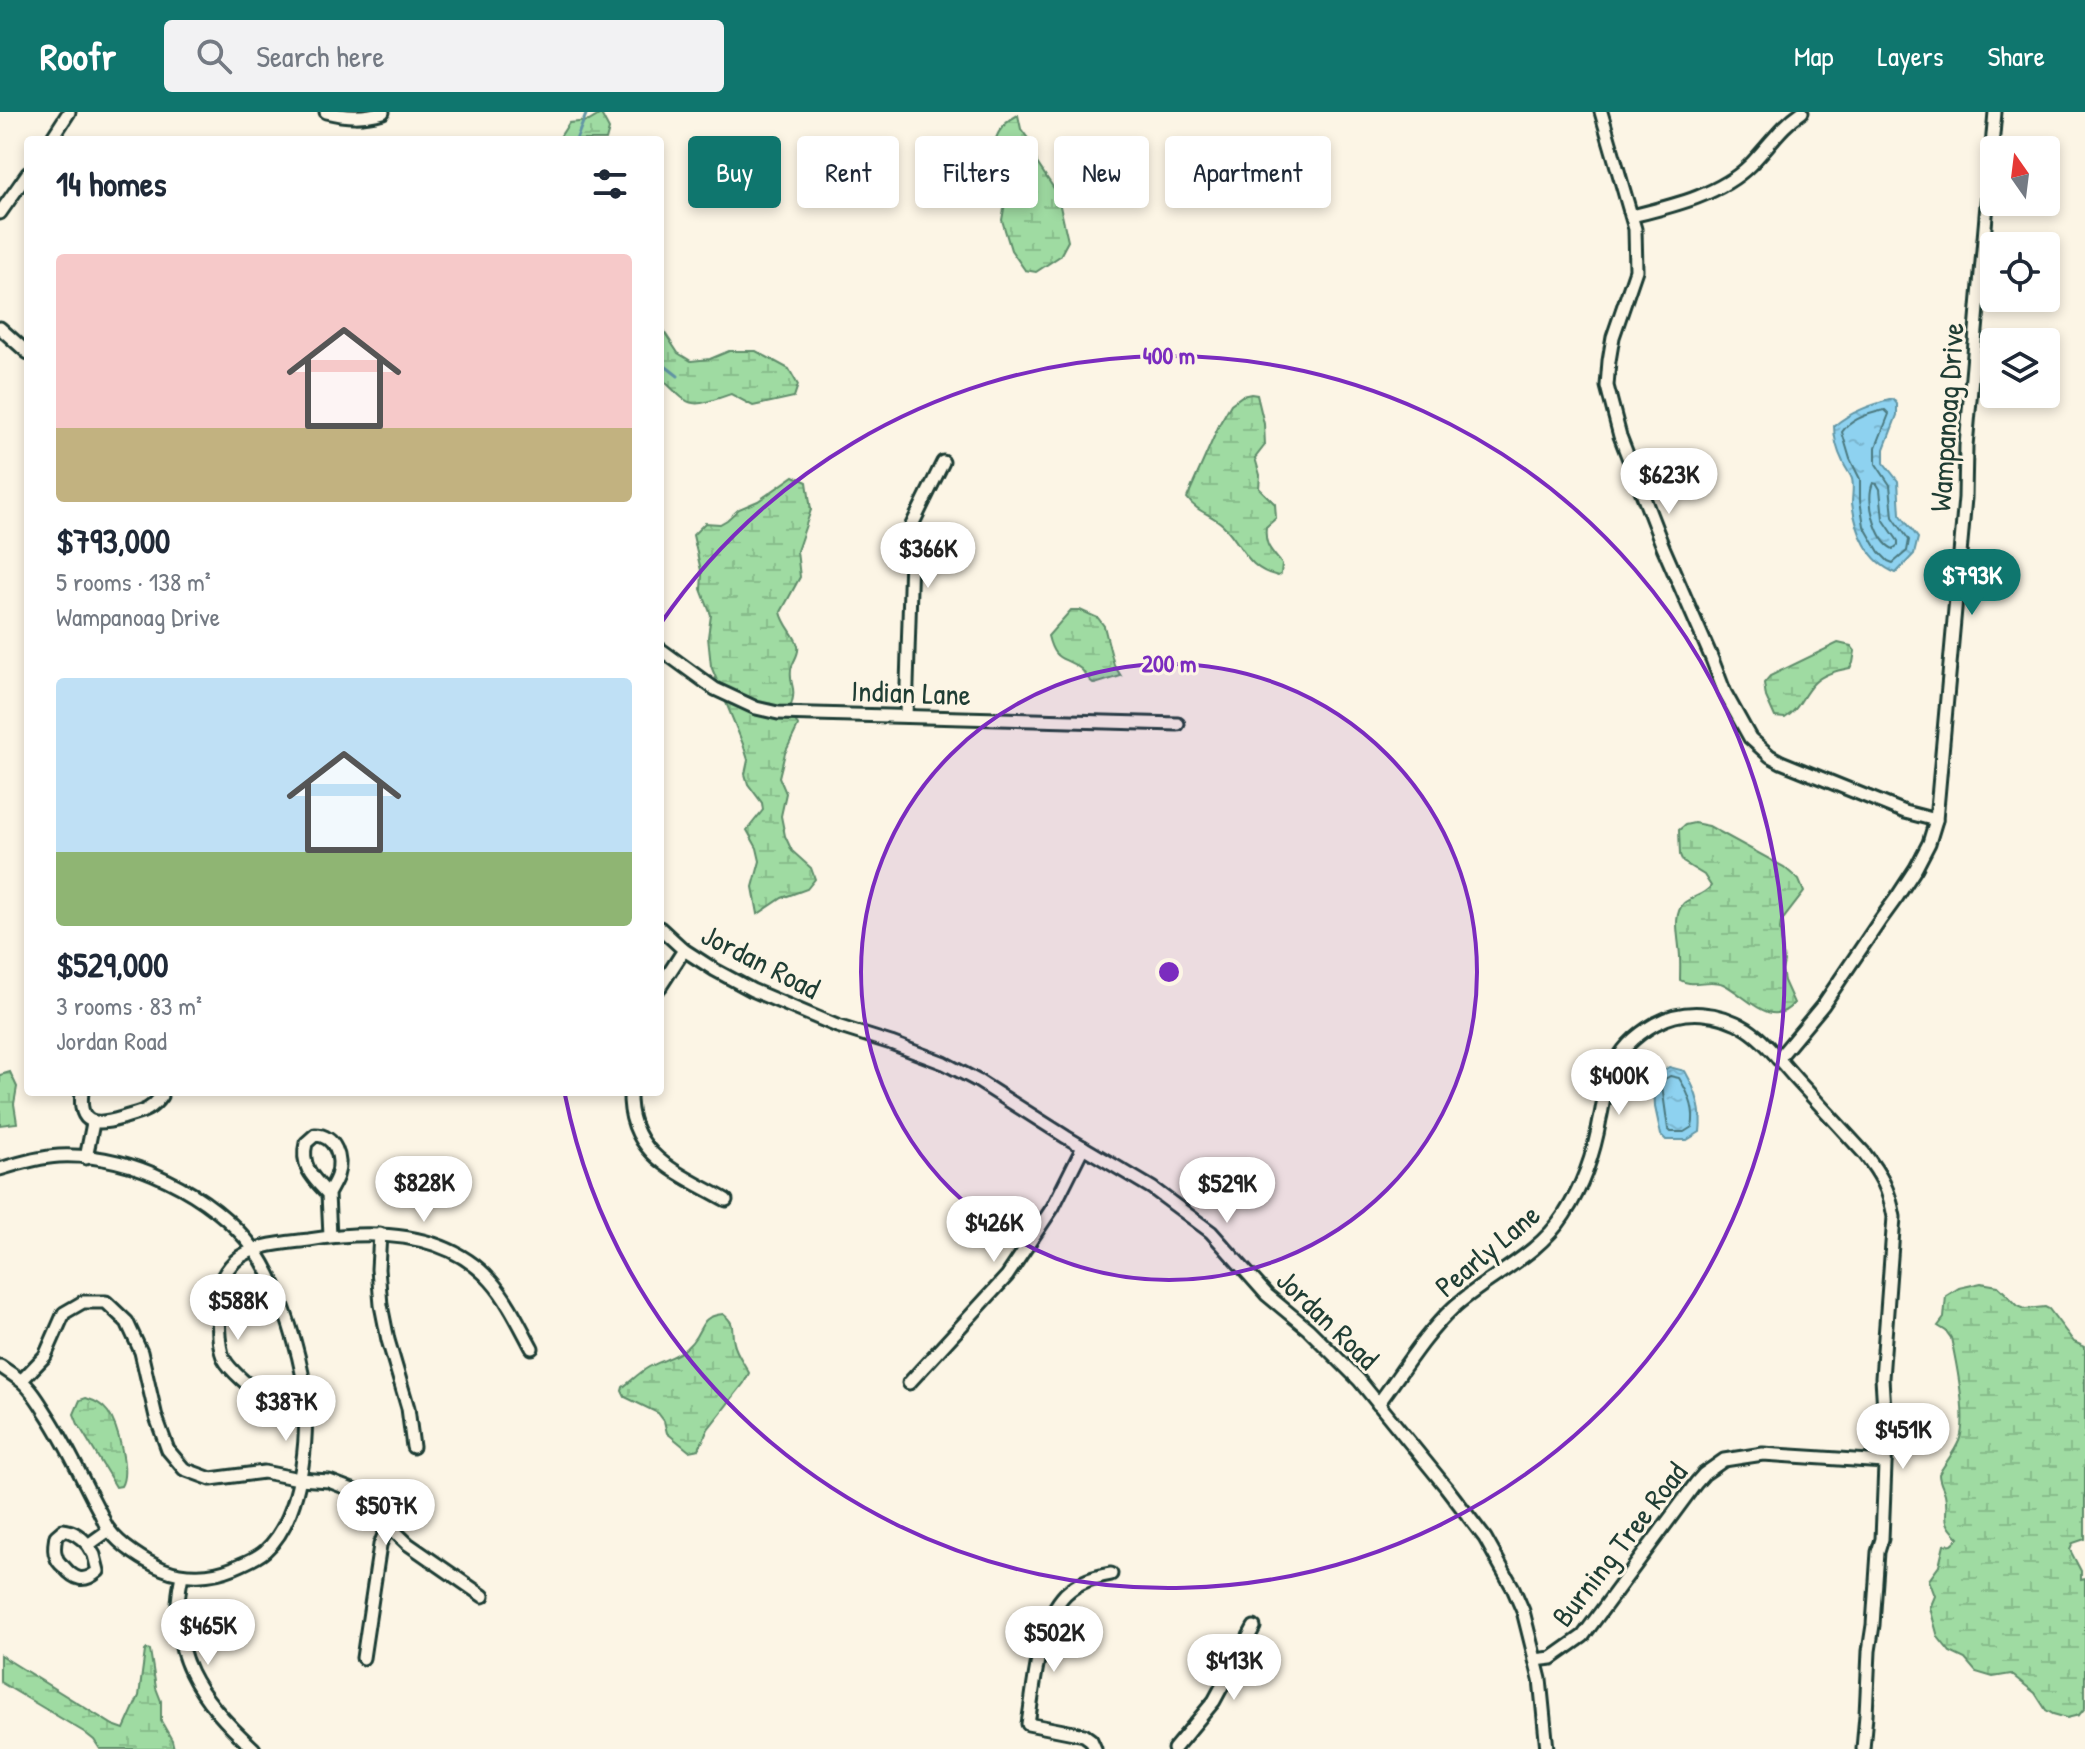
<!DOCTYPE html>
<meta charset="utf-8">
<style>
body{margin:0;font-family:"Patrick Hand",sans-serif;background:#f2f2f3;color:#1f2937;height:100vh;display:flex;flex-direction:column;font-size:30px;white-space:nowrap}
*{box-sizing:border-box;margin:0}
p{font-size:26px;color:#747a83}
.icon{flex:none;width:44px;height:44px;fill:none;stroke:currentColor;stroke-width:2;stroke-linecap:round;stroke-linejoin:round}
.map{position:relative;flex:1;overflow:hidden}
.drawer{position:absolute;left:24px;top:24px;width:640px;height:960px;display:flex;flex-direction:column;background:#fff;border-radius:8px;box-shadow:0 4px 12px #0003}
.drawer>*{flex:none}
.top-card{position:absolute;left:688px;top:24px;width:760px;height:72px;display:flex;gap:16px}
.needle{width:52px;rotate:346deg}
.tools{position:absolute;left:1980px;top:24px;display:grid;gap:16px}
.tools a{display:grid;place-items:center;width:80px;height:80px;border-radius:8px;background:#fff;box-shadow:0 4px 12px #0003;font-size:40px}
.price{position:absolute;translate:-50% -68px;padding:0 18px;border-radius:28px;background:#fff;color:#222;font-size:26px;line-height:52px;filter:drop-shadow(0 2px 4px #0008)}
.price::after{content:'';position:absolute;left:50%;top:48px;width:24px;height:18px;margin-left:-12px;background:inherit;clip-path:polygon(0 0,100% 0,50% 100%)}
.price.on{background:#0f766e;color:#fff}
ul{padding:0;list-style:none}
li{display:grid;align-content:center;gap:16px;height:424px;padding:0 32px}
li span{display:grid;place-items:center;height:248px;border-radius:8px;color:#555}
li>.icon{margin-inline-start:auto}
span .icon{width:144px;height:144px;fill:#fffc;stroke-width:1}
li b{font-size:34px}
h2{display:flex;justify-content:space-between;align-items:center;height:96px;padding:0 32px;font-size:34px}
.tag{padding:0 28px;border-radius:8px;background:#fff;box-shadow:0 4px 12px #0003;font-size:28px;line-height:72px}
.tag.on{background:#0f766e;color:#fff}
header{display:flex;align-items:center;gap:48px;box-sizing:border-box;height:112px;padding:0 40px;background:#0f766e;color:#fff}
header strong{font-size:38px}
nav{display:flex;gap:44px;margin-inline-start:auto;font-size:28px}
.search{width:560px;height:72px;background:#f2f2f3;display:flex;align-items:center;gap:20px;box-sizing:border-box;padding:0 28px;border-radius:8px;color:#747a83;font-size:30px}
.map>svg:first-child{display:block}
</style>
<header>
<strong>Roofr</strong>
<div class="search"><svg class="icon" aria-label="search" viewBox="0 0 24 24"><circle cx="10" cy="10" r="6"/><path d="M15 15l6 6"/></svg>Search here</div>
<nav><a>Map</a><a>Layers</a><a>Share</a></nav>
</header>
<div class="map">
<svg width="2085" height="1637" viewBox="0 0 2085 1637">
<defs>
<pattern id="wetland-marsh" width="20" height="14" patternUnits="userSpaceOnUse" patternTransform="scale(2)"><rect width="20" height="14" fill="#9fdba2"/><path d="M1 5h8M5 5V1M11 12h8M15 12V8" fill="none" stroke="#88bd8c"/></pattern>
<pattern id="water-ripples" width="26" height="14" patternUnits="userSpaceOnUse" patternTransform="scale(2)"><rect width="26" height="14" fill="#8ed2f0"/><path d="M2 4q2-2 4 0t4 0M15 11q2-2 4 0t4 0" fill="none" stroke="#7ab5ce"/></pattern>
</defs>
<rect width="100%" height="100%" fill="#fcf5e5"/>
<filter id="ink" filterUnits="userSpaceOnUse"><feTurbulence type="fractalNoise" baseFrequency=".0125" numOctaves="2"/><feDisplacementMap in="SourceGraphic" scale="16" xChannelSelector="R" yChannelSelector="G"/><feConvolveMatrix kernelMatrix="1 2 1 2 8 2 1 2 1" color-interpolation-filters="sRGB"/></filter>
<g filter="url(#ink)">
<g fill="url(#wetland-marsh)" stroke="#5f8c6b" stroke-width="2">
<path d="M601,2L609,17L606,28H558L569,11L589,9Z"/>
<path d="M1018,3L1021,17L1033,33L1037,51L1057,81L1068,129L1060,144L1036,160L1025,158L1011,138L1002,108L1006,86L1001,66L990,48C995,27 997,14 1018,3Z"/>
<path d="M660,217L663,218L678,241L691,249L710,247L729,239H756L789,257L798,273L794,285L753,294L731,282C688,297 692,296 660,265Z"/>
<path d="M1251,282L1257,283L1264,312L1265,333L1255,346L1260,363L1259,376L1275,392L1276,406L1266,415C1264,434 1271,438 1282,452L1281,462L1278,464C1246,457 1243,433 1223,413C1211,402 1197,400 1187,386L1220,311L1231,292L1242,284Z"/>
<path d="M794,364L807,370L811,398L797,439L800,465L781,500C784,514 795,522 798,534C800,543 792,549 791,558C789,575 798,574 790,596L798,614L785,641L779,665L786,681L781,704L785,724L792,739L811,756L815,767L807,777L782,786L758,802L753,775L760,749L757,736L747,718L763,698L762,691L748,672L745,662L748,648L743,632L711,554L708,525L711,503L701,477L702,463L693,423L705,411L720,412L727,408L739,397L758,389Z"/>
<path d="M1071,498H1080L1098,506L1104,514L1114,553L1121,564L1095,572C1087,568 1087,563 1081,557C1063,543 1055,552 1048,524Z"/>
<path d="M1838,531L1851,534L1855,539L1853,551L1850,556C1838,558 1822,563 1814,571C1802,583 1799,598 1785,606L1775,605L1766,585L1764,571L1770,564Z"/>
<path d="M1694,711L1709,714L1784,755L1799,768L1804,780L1781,810L1780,817L1784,850L1782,859L1784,869L1794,891C1771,919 1745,882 1723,872C1709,866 1692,876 1680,868C1680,858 1681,846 1679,835C1678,822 1673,802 1684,791C1692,784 1703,784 1711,774L1704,763L1683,750L1680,743L1679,718L1685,713Z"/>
<path d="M10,960L17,975L14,992L17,1011L0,1013V963Z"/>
<path d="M1981,1171L1998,1174L2018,1194L2025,1197L2045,1195L2049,1197L2074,1230L2085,1235V1427L2073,1431L2070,1438L2081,1459V1468L2085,1467V1596L2079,1603L2067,1606L2053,1602L2046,1598L2035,1581L2011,1562L1993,1565L1976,1560L1965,1547L1950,1540L1938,1525L1930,1496L1935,1484L1929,1468L1939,1454L1944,1433L1952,1432L1959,1426C1938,1406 1950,1404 1945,1382C1943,1375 1939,1370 1939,1362C1945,1351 1954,1341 1959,1329C1968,1309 1956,1249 1951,1226L1946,1219L1938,1214L1944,1206L1946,1184L1959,1176Z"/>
<path d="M723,1202C737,1213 730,1217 734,1231C736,1241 744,1251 749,1261L744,1271L708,1317L699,1337L689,1339L667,1321L664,1309L658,1301L625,1285L622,1279L623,1275C631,1269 640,1260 649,1255C664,1247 680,1245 692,1230C705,1214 699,1205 723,1202Z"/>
<path d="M86,1286C95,1289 102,1292 108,1300C118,1314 130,1360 121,1374L116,1375L78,1312L74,1302L80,1288Z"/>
<path d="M147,1537L150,1538L156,1576L161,1589V1609L172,1628L174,1637H100L94,1628L84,1620L0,1570V1543L113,1613L124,1617L139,1584L145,1539Z"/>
</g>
<g fill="url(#water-ripples)" stroke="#6296a5" stroke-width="2">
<path d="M1893,287L1897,292V303L1884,337V351L1898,369L1900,402L1918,426L1914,442L1896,461C1868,450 1856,420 1852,391C1852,383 1854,374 1852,367C1850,361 1845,356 1843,350C1838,340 1834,326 1834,314C1852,299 1871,293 1893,287Z"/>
<path d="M1669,955L1685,959C1696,978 1703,998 1700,1020L1687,1028H1666L1661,1023L1655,995L1654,972L1658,962Z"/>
</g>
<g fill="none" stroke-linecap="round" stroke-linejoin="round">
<g stroke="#4b797f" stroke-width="2">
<path d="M1885,298L1889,302L1876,335V352L1890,373L1893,405L1909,428L1907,439L1893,451L1888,449L1879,440L1864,414L1860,388V367L1850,347L1842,320C1851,307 1870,301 1885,298Z"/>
<path d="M1873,371L1877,372L1880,377L1883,407L1898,429V433L1893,437C1876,429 1865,388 1873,371Z"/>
<path d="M1670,964L1679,966C1688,980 1696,999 1692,1015L1684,1020H1671L1668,1017L1662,974L1665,967Z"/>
</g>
<g stroke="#6296a5" stroke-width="3">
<path d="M576,28L587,0"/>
<path d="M660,250L678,264"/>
</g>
<defs>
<g id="street">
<path d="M326,0C346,5 363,6 383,0"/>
<path d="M1601,0L1635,117L1636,158L1613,225L1609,249L1607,274L1620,324L1663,435L1712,547L1725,581L1750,626L1770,644L1781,650L1905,700L1936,708"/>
<path d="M51,28L69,0"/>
<path d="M0,101L28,61"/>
<path d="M1632,104C1672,94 1720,83 1750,53C1768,35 1781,14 1802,0"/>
<path d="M0,216L28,241"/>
<path d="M660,537L715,577L756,596L778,601L1178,612"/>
<path d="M906,604L912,413L943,350"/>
<path d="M660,816L684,838L715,858L752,878L837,914L891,931L944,951L978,969L1066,1025L1152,1076L1211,1120L1267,1183L1308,1217L1359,1268L1446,1375L1485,1426L1513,1476L1523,1499L1540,1567L1547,1637"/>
<path d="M660,875L684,838"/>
<path d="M1778,947L1823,893L1881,807L1897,785L1916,756L1929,731L1936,708L1965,386L1966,334L1995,0"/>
<path d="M82,980C78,1013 95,1014 122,1006C139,1000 149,1001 161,984L160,980"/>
<path d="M630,980C628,1044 679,1061 726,1088"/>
<path d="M86,1046L93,1011"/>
<path d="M0,1057C19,1051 39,1045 59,1044C131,1041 211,1081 254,1137C276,1166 295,1225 302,1261C311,1310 305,1403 265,1439C256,1447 244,1451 233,1456C211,1465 185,1466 163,1457C144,1449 121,1434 109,1418C104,1412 102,1403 98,1397C81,1365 66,1331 46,1301C39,1290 31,1276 20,1268C14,1263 7,1259 0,1254"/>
<path d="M328,1082C331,1076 335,1070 337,1064C343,1046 335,1023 315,1023L306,1031C300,1054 313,1066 328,1082L330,1124"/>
<path d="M380,1122L378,1157L381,1193L388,1228L408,1296L413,1335"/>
<path d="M22,1268L45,1244L64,1201L83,1190H106L127,1210L141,1240L156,1305L168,1338L184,1357L211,1367L264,1360L299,1367L329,1369L355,1379L376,1397L388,1413L408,1432L483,1484"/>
<path d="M909,1271L1007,1164L1053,1095L1083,1035"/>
<path d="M305,1289C300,1289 267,1285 263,1283C253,1279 229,1257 224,1247C218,1235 219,1218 218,1205C216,1183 218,1165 235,1149C253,1132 286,1131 309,1128C371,1118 446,1118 491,1169C508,1188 520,1214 532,1236"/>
<path d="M1378,1292C1402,1260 1423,1224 1453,1196C1488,1164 1537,1145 1564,1103C1583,1074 1594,1042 1600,1007C1604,991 1604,976 1611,960C1620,938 1634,924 1655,912C1684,896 1719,899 1747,917C1767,930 1782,952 1798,969C1820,993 1842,1017 1864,1041C1881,1063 1889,1077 1894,1105L1882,1266L1886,1329L1882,1427L1878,1440L1873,1513L1869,1539L1866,1603L1863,1637"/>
<path d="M88,1433C81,1425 74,1419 63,1418L56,1424C55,1430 53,1438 56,1444C57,1449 60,1452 64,1455C75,1468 84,1471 98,1459L94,1443L88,1433L109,1418"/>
<path d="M182,1463C165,1541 199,1587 254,1637"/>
<path d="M363,1546L380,1433L388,1413"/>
<path d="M1535,1548L1552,1546L1583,1524L1696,1371L1704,1362L1724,1348L1763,1342L1885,1350"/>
<path d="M1095,1637L1091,1628L1084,1623L1028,1612C1034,1576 1038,1515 1062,1486C1074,1471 1093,1465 1111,1462"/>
<path d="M1174,1637L1214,1589L1254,1515"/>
</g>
</defs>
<use href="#street" stroke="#1f3d34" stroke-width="17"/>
<use href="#street" stroke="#fcf5e5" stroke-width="11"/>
</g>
</g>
<circle cx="1169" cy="860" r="308" fill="#7b2cbf" fill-opacity=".12"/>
<g fill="none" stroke="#7b2cbf" stroke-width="4">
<circle cx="1169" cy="860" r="308"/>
<path d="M661 511A616 616 0 1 1 565 983"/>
</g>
<g text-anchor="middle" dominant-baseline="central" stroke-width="6" stroke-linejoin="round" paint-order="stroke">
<g font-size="30" fill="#1f3d34" stroke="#fcf5e5">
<text transform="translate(1946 305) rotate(-86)">Wampanoag Drive</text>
<text transform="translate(911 580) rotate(2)">Indian Lane</text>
<text transform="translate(761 849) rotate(27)">Jordan Road</text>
<text transform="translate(1487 1138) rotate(-40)">Pearly Lane</text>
<text transform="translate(1328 1207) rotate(44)">Jordan Road</text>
<text transform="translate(1619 1432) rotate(-52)">Burning Tree Road</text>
</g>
</g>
<circle cx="1169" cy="860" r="12" fill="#7b2cbf" stroke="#fcf5e5" stroke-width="4"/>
<g font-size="24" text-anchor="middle" font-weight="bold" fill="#7b2cbf" stroke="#fcf5e5" stroke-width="6" stroke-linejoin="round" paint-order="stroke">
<text x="1169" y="252">400 m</text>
<text x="1169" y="560">200 m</text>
</g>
</svg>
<div class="tools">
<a><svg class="needle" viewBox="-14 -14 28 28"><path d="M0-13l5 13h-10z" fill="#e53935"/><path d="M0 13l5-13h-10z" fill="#747a83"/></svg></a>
<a><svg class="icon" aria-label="locate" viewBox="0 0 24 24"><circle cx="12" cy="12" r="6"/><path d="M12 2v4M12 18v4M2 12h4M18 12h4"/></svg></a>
<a><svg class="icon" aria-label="layers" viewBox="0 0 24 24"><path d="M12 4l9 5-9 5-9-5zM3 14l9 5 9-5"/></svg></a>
</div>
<b class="price" style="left:1669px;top:404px">$623K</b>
<b class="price" style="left:928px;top:478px">$366K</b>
<b class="price on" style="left:1972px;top:505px">$793K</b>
<b class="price" style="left:1619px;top:1005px">$400K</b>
<b class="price" style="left:424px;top:1112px">$828K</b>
<b class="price" style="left:1227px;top:1113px">$529K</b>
<b class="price" style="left:994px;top:1152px">$426K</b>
<b class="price" style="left:238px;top:1230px">$588K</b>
<b class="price" style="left:286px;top:1331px">$387K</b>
<b class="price" style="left:1903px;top:1359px">$451K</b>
<b class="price" style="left:386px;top:1435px">$507K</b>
<b class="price" style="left:208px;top:1555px">$465K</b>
<b class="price" style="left:1054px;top:1562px">$502K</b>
<b class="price" style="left:1234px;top:1590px">$413K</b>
<div class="top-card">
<a class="tag on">Buy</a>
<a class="tag">Rent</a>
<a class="tag">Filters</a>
<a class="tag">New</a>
<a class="tag">Apartment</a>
</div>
<section class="drawer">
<h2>14 homes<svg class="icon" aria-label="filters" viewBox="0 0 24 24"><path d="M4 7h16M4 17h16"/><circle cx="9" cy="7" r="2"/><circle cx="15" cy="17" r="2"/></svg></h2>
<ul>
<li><span style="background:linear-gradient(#f6c9c9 70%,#c2b280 0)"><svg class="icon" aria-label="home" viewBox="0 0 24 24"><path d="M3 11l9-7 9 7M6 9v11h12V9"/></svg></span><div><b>$793,000</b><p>5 rooms · 138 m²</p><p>Wampanoag Drive</p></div></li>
<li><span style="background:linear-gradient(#bfe0f5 70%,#8fb573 0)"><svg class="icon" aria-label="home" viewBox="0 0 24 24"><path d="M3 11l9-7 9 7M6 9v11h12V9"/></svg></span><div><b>$529,000</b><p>3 rooms · 83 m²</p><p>Jordan Road</p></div></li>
</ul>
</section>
</div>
